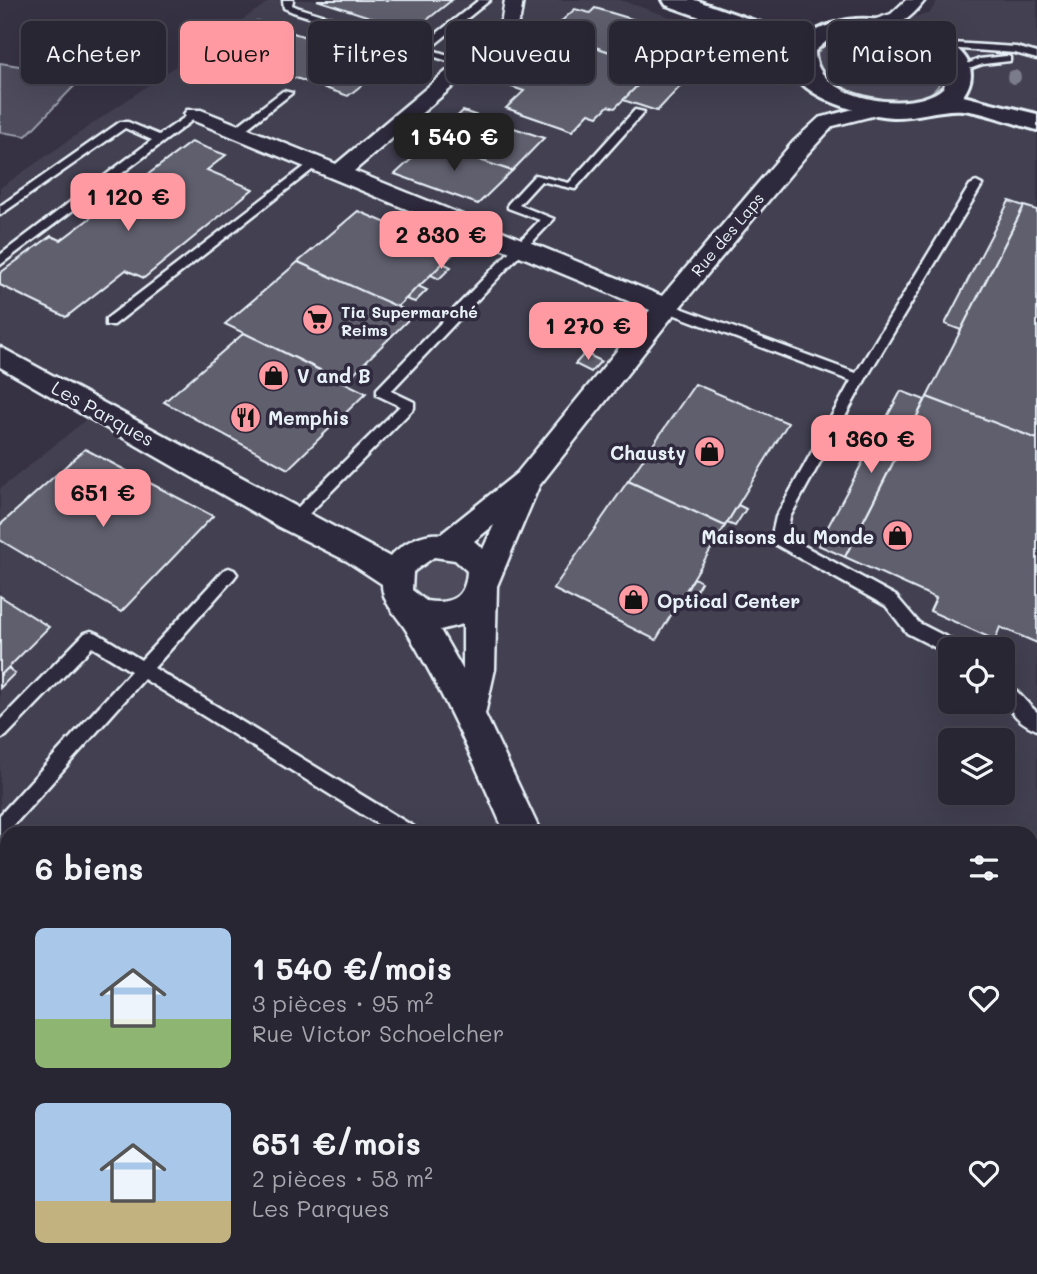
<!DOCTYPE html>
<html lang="fr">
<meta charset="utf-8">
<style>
body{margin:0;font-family:Mali,sans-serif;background:#302e3b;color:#f1f3f6;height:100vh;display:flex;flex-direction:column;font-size:26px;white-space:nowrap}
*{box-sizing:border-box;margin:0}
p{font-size:23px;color:#a5a5ac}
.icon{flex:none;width:38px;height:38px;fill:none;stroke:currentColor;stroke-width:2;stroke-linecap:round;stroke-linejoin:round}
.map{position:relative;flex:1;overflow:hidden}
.panel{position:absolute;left:0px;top:826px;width:1038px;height:448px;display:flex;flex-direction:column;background:#282633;border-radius:21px 21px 0 0;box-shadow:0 7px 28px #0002,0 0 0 2px #44434e}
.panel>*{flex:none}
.banner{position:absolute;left:21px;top:21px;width:996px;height:63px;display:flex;gap:14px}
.fabs{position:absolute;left:938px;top:637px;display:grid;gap:14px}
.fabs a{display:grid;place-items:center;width:77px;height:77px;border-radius:10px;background:#282633;box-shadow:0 7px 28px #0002,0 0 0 2px #44434e;font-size:35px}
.price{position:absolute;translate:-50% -60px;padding:0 16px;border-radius:14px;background:#ff9aa2;color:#111;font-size:23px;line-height:46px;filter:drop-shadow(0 2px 4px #0008)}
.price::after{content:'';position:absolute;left:50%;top:42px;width:21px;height:16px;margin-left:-10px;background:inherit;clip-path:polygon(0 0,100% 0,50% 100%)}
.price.active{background:#222;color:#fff}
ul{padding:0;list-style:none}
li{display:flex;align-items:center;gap:21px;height:175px;padding:0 35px}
li span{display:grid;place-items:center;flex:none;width:196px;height:140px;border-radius:10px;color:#555}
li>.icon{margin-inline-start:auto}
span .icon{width:84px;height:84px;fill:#fffc;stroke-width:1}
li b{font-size:30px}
h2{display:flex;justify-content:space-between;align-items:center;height:84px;padding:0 35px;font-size:30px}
.pill{padding:0 24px;border-radius:10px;background:#282633;box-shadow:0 7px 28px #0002,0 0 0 2px #44434e;font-size:24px;line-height:63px}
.pill.active{background:#ff9aa2;color:#111}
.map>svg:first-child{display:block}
</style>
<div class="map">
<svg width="1037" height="1274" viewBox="0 0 1037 1274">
<rect width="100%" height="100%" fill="#363244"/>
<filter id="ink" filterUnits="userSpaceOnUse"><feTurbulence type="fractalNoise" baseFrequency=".0143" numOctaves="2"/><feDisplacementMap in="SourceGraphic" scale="14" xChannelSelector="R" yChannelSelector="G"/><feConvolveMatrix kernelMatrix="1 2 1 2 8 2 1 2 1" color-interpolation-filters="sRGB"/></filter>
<g filter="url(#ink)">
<path fill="#433f51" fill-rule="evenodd" d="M271,0H620L753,45L929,14L938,0H1037V1274H0V489L98,410L0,357V188ZM950,649H1003V702H950ZM950,740H1003V793H950ZM7,833H1031V1267H7Z"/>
<g fill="#4d4b5c" stroke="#9a9eaa" stroke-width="2">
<path d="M854,35C874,35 961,46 939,84C925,110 875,104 853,96C842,92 831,83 821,77L816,55L823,46Z"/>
<path d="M0,63L84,76L26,136L0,132Z"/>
<path d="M447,555L469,568L472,584L453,603C435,603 423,604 413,587C411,565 428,556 447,555Z"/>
</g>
<g fill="#605e6e" stroke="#e8f1f8" stroke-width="2">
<path d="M317,0H452L413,31Z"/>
<path d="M595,8L719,45L657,111L623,100L656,67L549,32L575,9L590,13Z"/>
<path d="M257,21L388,64L348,96L229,55L260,33L247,28Z"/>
<path d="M549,32L640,62L656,67L615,108L608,106L598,116L589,113L572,131L506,108L524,91L494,81Z"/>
<path d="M463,111L544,138L512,171L429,143Z"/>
<path d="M191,142L226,155L207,170L253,189L144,278L126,270L66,317L0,285V273L51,236L61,240Z"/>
<path d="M429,143L512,171L478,204L395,174Z"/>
<path d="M1009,201L1024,206L961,330L945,324Z"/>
<path d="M1024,206L1037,210V439L927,397Z"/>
<path d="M358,211L455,252L397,307L298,262Z"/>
<path d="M298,262L414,314L345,382L225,324Z"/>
<path d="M443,263L451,267L439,279L431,275Z"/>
<path d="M418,286L427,290L415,302L406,299Z"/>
<path d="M244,333L366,393L288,469L164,402Z"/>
<path d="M585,353L601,361L591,372L575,364Z"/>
<path d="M695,384L788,423L725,526L628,481Z"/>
<path d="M901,391L925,400L845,557L818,545Z"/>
<path d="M927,397L1037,439V643L1000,627L995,640L930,611L936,598L845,557Z"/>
<path d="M85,449L213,516L121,612L0,540V525Z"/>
<path d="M628,481L725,526L656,640L553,589Z"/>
<path d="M738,505L746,509L735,526L727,523Z"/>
<path d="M694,578L701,582L689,603L681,600Z"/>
<path d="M0,596L49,627L0,676Z"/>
<path d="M8,668L15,673L0,688V676Z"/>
<path d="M0,949L7,954V1139L0,1148Z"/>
<path d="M7,1213V1267H281L277,1274H0V1222Z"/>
<path d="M389,1267H403L412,1274H386Z"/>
</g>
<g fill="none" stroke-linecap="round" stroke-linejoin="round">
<defs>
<g id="lane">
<path d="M283,0H293L292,5L299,8L421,46L479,0H490L429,49L470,62L472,64L467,67L293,12L284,8Z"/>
<path d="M936,42L1016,47L1037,53V59L1015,53L933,47L931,45Z"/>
<path d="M1007,56L1010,57V61L983,64L958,73L953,70L979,59Z"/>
<path d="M283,91L292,93L241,133H233V129Z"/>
<path d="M635,110L644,112L575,189L541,181L519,205L554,219L391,391L414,402V408L298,525H288L286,521L288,517L400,406L377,395V389L540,220L508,208V204L535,175L569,183Z"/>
<path d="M194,111L199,114L198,116L0,265V255L152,140L125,128L0,215V206L120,122H128L159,135Z"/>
<path d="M312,161L321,163L114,325H106V319Z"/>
<path d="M976,182L982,185L865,380L790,517L786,536L896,596L919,623L960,644L962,649H950V655L907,633L886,606L773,543L771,539L776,517L851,381L662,310L660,307L666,303L670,304L856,373L970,185Z"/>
<path d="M229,568L234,570L237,574L234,578L154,668L414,827L417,833H392L144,679L6,834L0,837V815L131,671L92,647L6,736L0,739V720L85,633L91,631L97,633L141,660L224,570Z"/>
<path d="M1003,679C1011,682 1026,704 1037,712V730C1013,720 1002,703 1003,679Z"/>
<path d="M0,887L7,890V910L0,907Z"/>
<path d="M1037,1016V1056L1031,1058V1019Z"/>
<path d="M336,1267H358L355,1274H333Z"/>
</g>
<g id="street">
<path d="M505,0H523L520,19L506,41L354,171L662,296L793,142L819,118L877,103L887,109L884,113L833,126L809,152L675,313L539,486L497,586L495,669L485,714L541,833H505C475,764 445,695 406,630C397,615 382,603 382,584L347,561L279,527L0,367V347L390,557C402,543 423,532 441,534L517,473L650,310L187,118L184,114L187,110H201L336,164L492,33L502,19ZM494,525L483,549L474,541ZM434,557L455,560L467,571C466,598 451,605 426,601L412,590L413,572ZM463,624V670L440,630Z"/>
<path d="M906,0H925C913,17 890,36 867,30L865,26L867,22L891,14Z"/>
<path d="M1031,1248L1037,1250V1274H1004L1002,1267H1031Z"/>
<path d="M863,1267H907L906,1274H862Z"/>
</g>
<path id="secondary" d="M663,0H695L778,29L797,43C813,30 834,21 856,19C892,16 1001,42 963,96L1037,114V130C1013,124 988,113 963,110C940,108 917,118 893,117C864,115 792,97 791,61L762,39L666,5ZM856,33C887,35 958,42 944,87C914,116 813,100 815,51L828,40Z"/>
</defs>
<use href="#lane" stroke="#e8f1f8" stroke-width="5"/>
<use href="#street" stroke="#e8f1f8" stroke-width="5"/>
<use href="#secondary" stroke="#e8f1f8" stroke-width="6"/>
<use href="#lane" fill="#2f2a3d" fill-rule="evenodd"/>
<use href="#street" fill="#2f2a3d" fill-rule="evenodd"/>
<use href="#secondary" fill="#2f2a3d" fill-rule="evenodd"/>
</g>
<circle fill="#7a7b89" cx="1014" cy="77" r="7"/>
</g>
<defs>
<symbol id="supermarket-disc" viewBox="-11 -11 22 22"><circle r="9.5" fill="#ff9aa2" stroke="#2f2a3d"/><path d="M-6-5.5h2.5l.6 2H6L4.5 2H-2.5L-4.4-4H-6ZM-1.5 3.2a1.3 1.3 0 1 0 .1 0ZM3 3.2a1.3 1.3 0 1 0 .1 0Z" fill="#111"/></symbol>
<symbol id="shop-disc" viewBox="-11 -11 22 22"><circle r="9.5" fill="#ff9aa2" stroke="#2f2a3d"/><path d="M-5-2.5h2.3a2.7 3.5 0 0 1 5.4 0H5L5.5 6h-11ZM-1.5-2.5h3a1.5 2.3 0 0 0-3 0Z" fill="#111"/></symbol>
<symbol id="restaurant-disc" viewBox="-11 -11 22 22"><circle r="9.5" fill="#ff9aa2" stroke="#2f2a3d"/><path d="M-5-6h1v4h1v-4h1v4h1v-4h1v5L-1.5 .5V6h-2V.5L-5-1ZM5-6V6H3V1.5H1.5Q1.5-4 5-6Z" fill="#111"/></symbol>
</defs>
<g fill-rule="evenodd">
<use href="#supermarket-disc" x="300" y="302" width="35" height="35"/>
<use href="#shop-disc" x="256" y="358" width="35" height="35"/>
<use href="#restaurant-disc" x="228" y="400" width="35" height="35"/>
<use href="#shop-disc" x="692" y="434" width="35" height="35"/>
<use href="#shop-disc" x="880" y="518" width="35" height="35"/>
<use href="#shop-disc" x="616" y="582" width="35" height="35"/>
</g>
<g text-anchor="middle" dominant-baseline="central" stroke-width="7" stroke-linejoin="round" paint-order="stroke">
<g font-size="16" fill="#e8f1f8" stroke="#2f2a3d">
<text transform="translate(727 234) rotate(-50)">Rue des Laps</text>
</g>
<g font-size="16" font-weight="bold" fill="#e8f1f8" stroke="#2f2a3d" text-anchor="start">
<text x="341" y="311">Tia Supermarché<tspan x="341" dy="18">Reims</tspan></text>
</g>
<g font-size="19" font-weight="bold" fill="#e8f1f8" stroke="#2f2a3d" text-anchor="start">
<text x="297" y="375">V and B</text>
<text x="268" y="417">Memphis</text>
<text x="686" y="452" text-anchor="end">Chausty</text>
<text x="874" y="536" text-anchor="end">Maisons du Monde</text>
<text x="657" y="600">Optical Center</text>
</g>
<g font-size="19" fill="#e8f1f8" stroke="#2f2a3d">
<text transform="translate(103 413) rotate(29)">Les Parques</text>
</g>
</g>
</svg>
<div class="fabs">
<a><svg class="icon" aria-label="locate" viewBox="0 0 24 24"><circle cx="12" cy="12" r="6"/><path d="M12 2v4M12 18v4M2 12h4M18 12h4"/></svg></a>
<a><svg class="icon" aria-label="layers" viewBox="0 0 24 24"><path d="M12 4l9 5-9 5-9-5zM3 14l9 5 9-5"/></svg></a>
</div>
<b class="price active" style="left:454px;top:173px">1 540 €</b>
<b class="price" style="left:128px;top:233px">1 120 €</b>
<b class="price" style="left:441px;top:271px">2 830 €</b>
<b class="price" style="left:588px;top:362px">1 270 €</b>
<b class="price" style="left:871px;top:475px">1 360 €</b>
<b class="price" style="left:103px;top:529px">651 €</b>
<div class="banner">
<a class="pill">Acheter</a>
<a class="pill active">Louer</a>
<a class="pill">Filtres</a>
<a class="pill">Nouveau</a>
<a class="pill">Appartement</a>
<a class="pill">Maison</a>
</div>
<section class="panel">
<h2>6 biens<svg class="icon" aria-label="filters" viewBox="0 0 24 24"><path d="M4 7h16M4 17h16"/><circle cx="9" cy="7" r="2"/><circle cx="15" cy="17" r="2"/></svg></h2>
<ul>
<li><span style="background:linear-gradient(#a9c7e8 65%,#8fb573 0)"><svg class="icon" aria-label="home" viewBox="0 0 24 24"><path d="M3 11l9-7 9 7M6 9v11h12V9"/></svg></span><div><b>1 540 €/mois</b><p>3 pièces · 95 m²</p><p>Rue Victor Schoelcher</p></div><svg class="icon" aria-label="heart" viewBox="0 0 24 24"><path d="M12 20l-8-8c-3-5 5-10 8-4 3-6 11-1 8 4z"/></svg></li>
<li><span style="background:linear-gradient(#a9c7e8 70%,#c2b280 0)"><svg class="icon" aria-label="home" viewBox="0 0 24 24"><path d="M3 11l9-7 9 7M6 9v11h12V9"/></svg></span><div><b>651 €/mois</b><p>2 pièces · 58 m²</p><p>Les Parques</p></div><svg class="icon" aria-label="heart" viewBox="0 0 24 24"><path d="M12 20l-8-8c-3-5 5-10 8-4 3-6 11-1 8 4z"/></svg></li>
</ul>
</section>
</div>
